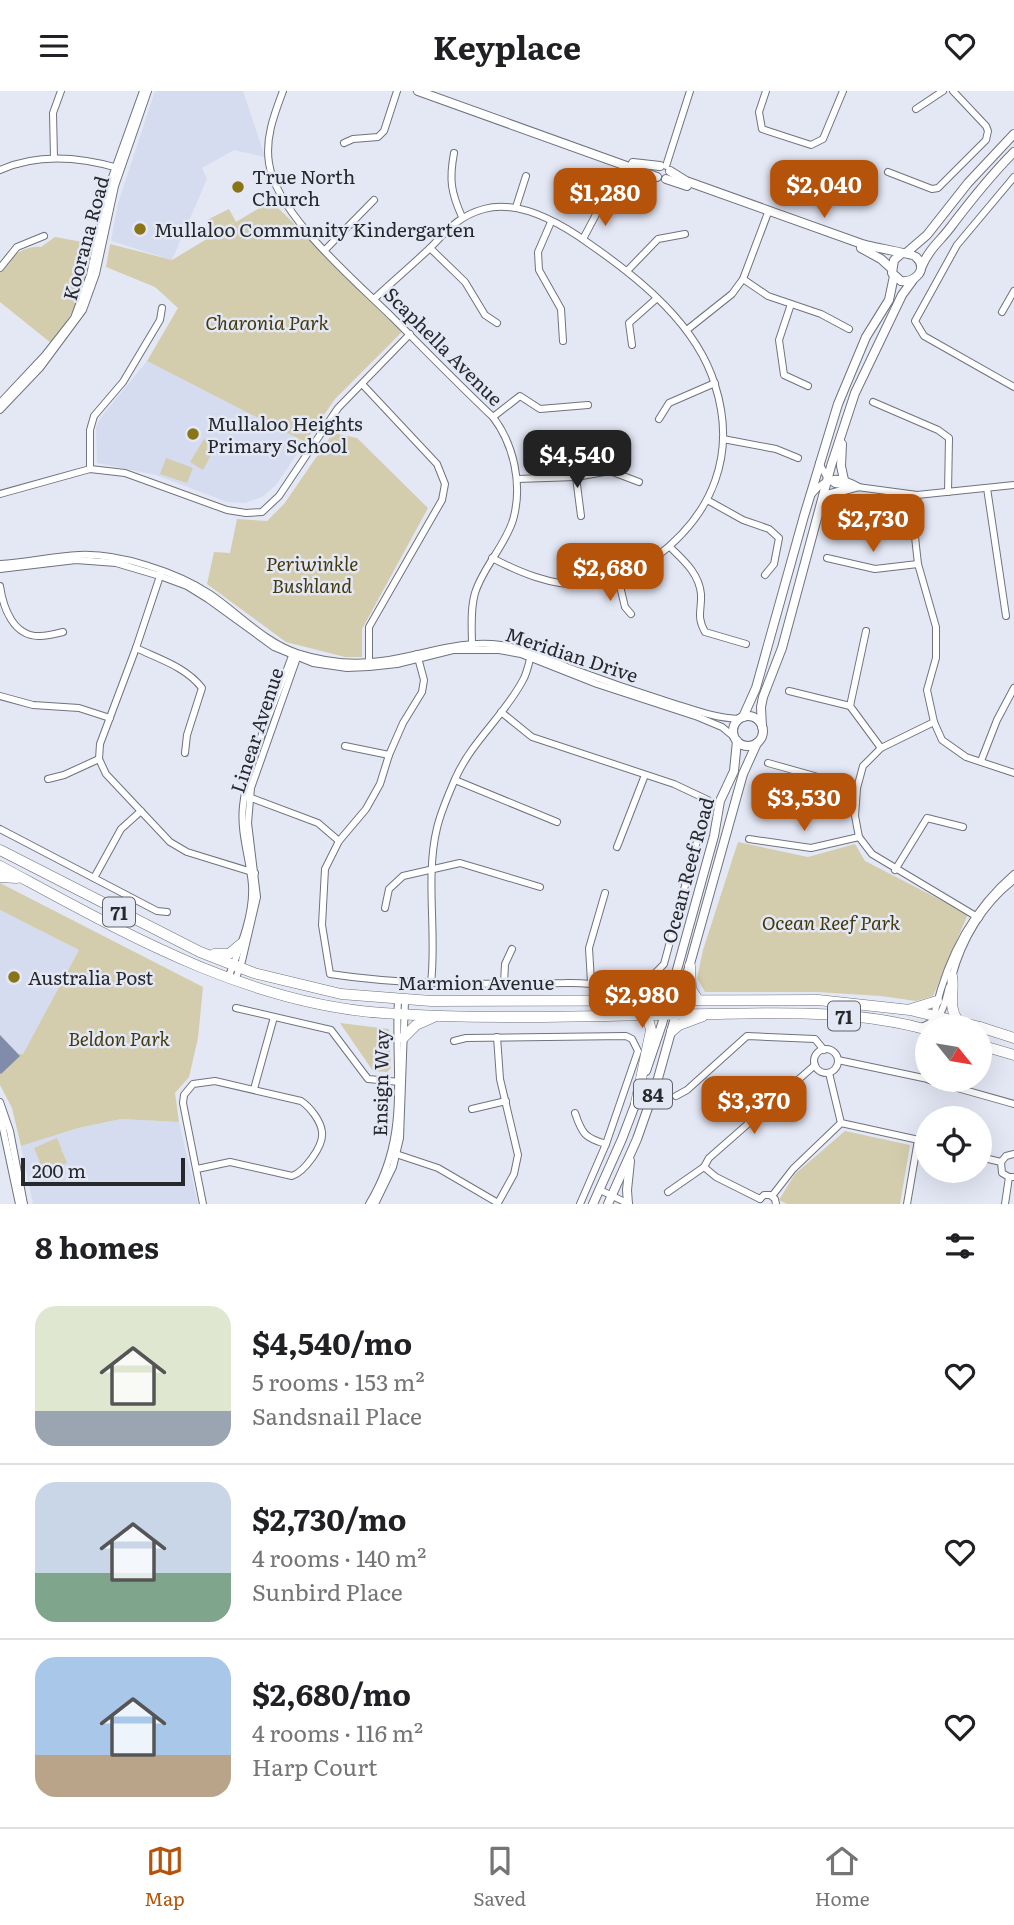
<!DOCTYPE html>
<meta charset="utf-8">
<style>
body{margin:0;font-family:Literata,serif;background:#f6f6f6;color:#202124;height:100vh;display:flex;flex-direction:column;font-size:26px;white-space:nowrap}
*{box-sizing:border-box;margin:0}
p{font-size:23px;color:#757577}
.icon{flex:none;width:38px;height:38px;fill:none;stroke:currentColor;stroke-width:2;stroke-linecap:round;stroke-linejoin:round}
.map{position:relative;height:1113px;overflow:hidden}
.drawer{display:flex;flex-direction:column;background:#fff;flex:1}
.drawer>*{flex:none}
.needle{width:46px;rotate:120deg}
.tools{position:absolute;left:915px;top:924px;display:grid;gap:14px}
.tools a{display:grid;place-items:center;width:77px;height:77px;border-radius:50%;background:#fff;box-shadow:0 7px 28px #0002;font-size:35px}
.scale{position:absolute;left:21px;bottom:18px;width:164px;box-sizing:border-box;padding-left:7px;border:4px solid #26282c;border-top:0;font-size:19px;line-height:24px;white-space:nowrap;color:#26282c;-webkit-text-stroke:5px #e4e8f5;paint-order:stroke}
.price{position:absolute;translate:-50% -60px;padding:0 16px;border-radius:14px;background:#b45309;color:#fff;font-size:23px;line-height:46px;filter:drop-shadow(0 2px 4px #0008)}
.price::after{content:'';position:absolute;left:50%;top:42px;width:21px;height:16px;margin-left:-10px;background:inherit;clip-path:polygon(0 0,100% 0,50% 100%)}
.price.active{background:#222;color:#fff}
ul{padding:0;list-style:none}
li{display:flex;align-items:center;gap:21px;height:175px;padding:0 35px}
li+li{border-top:2px solid #e0e0e0}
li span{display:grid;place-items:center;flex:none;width:196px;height:140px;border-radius:21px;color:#555}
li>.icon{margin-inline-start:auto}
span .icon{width:84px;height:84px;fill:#fffc;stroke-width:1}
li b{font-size:30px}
h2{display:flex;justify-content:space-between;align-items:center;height:84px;padding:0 35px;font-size:30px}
header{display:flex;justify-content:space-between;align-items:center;height:91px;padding:0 35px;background:#fff;font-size:32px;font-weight:700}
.menu{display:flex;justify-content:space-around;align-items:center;height:98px;border-top:2px solid #e0e0e0;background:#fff;font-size:19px;color:#757577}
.menu a{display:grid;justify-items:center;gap:4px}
.menu .active{color:#b45309}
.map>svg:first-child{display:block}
</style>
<header><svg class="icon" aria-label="menu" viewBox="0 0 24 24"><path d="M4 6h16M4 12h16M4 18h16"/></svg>Keyplace<svg class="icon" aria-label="heart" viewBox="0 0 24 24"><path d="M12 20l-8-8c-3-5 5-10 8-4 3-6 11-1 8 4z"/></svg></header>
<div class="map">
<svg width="1014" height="1113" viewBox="0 0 1014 1113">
<rect width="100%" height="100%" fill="#e4e8f5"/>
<g fill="#d5dcf0">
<path d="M155,0H243L265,66L234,59L202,77L207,88L172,169L111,150L118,112Z"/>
<path d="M147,270L305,351L276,394L262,406L245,412L227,411L156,384L97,372L96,336L101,326Z"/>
<path d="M0,819L79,859L23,963L0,982Z"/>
<path d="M121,1028L179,1031L198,1113H33L21,1055L78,1037Z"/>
</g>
<g fill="#d3ccad">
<path d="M271,110L403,240L335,308L305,351L147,270L178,217L155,196L106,176L110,153L172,169L235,131L213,141L207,129L229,118L236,131Z"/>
<path d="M55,146L94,153C85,193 78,220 51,252L0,211C0,203 0,191 0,183C5,167 25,154 41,156Z"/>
<path d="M333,342L357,347L428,417L362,538V566H345L286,551L207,493L214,461L230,462L237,428L267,430L284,413Z"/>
<path d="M204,348L216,355L203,379L190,371Z"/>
<path d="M166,367L193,377L187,392L160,383Z"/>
<path d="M738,751L808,766L855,753L865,770L968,823L933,905L916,910L881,905L817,901H705L697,887L703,859Z"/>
<path d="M0,792L203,896L198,947L189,986L175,1002L179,1031L121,1028L78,1037L21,1055L12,1017L0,994V980L19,963H23L79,859L0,819Z"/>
<path d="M340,932L389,938L391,977L387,981L373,980Z"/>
<path d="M845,1040L910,1054L900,1113H787L779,1109L795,1083Z"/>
<path d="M57,1047L62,1059L60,1061L62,1060L67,1072L44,1082L39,1070L41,1068L39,1069L34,1057Z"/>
</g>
<path fill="#818baa" d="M0,944L20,965L1,983L0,982Z"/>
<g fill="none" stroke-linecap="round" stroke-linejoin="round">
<defs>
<g id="minor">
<path d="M283,0C274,24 265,47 269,72C276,124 358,192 394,228C427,261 459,294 493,326C514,354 523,394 513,429C505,455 483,476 475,502C470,519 472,538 472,556"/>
<path d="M766,0L759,21L762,38L811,54L823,48L843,0"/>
<path d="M916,18L943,0"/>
<path d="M344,52L353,48L378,46L384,40L397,0"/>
<path d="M454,62C449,89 451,101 462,126"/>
<path d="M54,67L53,22L61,0"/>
<path d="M666,75L690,0"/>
<path d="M0,79C38,62 80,66 118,77"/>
<path d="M888,81L932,98L938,97L986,49L988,40L986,35L953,0"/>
<path d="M1014,86L957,154L915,230L924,245L1014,296"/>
<path d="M516,116L526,85"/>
<path d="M551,131L538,161L539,179L561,218L563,250"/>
<path d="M583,148L601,114"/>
<path d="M430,157L465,191L485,224L497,232"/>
<path d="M325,159L374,109"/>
<path d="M0,177L17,156L44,145"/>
<path d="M628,179L658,148L685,143"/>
<path d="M743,188L768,205L821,223L849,238"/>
<path d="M374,208C392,191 411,175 429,158C447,140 458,125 484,118C520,108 562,133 591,154C640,188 697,234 715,294C737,363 713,423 656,466C636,481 608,494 583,494C550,494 521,482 492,467"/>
<path d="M791,213L779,249L784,284L808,295"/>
<path d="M1002,221L1014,200"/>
<path d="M688,238L732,203L743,188L769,119"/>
<path d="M632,254L629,232L656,208"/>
<path d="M363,294L437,373L445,393L442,409L369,536V574"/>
<path d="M873,311L938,339L949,347L948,401"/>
<path d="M0,312L45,264L74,227L90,184L111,89L143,0"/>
<path d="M0,319L40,277L83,219L96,183L115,95L148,0"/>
<path d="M493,326L520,305L540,318L588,314"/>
<path d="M659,328L669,312L715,292"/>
<path d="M723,348L776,358L798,367"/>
<path d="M819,372L828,388L835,393L917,404L1014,394"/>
<path d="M90,378V339L94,325L123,291L160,229L162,217"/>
<path d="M576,386L581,425"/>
<path d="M517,388L576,386L610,380L639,391"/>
<path d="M987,397L1006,525"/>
<path d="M0,403L90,378L125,382L227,419L246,422L262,421L279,405L338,317L410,243"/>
<path d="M812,403C828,384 838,384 859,396"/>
<path d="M917,404L914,437L918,473L936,536V567L927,599L934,631L942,649L966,666L1014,682"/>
<path d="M709,410L743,429L769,438L779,447L774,473L765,484"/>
<path d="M670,456C683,469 699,482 701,503C702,519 696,525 705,541L746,553"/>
<path d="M827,467L875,478L918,473"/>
<path d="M0,473C27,472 52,465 79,464C119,462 177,481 210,503C238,522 264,551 297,562C325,571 353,574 381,570C422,565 459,548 501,554C524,558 546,567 567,576C602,589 637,601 672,612C695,619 715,627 739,628"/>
<path d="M0,478L76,469L116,472L160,485L187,495L208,508L274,556L313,572L347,577L369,576L397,573L453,559H499L521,563L597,593L698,626L722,636L734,646"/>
<path d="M161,482L136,557L100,653L99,668L106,683L170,751L187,761L255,782"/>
<path d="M618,487L625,516L631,523"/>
<path d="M0,495C3,516 13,546 40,545C47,545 55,543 63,541"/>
<path d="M866,540L850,615L881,657"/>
<path d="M136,557C159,568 186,576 202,597L187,644L185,662"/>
<path d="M417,563L424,589L422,601L403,632L389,664L380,693L366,718L339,750L325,778L322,834L330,883C408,895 486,893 565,892C586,891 609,896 629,894C646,892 654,884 664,873L708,709L674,693L532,646L501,621"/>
<path d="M789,600L850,615"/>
<path d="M0,605L33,614L79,617L110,627"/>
<path d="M934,631L881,657L863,675L857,697L855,725L859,746L872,763L979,827"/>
<path d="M345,655L389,664"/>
<path d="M981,670L997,629L1014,597"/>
<path d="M768,672L857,697"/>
<path d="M48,688L64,684L99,668"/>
<path d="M455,689L557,731"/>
<path d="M246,705L318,732L339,750"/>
<path d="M0,738L157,820L167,821"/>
<path d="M749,748L811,757L859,746"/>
<path d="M617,756L645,684"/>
<path d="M895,779L927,727L963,736"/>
<path d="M94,787L121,738L141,720"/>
<path d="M385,817L389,798L403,785L460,772L540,796"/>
<path d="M952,886C962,848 983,813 1014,789"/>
<path d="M228,887C239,859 254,825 252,794C250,768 240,742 243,715C248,668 277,608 293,562"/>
<path d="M235,890L242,870L257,806L248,732L251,697L298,564"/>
<path d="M591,891L589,857L605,802"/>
<path d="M431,892C437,842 425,786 437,737C441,720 449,702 456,686C473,649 504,625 523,589C527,582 529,572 531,564"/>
<path d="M504,893L505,873L512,858"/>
<path d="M236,917L331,939L368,988L400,991"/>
<path d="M921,936C943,928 944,916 949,896"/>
<path d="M942,936L935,920C948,865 972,819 1014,783"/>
<path d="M454,950L466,947L626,945L632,948L638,960L606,1053L580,1113"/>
<circle cx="826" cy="970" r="12"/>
<path d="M838,969L928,988"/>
<path d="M829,982L841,1032"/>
<path d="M929,989L1014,1013"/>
<path d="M254,998L274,926"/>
<path d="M676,1005L687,999L747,945L815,948L824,959"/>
<path d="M0,1011L10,1040L24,1113"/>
<path d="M472,1018L506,1010"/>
<path d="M575,1022C582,1043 585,1047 606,1053"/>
<path d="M0,1024L19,1113"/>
<path d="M393,1062L438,1077L498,1112L514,1083L518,1064L500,988L497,946"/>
<path d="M980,1066L1001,1071"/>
<path d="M1001,1071L1002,1082L1009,1086H1014"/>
<path d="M1001,1071L1006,1065L1014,1063"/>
<path d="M197,1078L230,1071L292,1085C304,1081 324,1055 322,1041C321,1030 310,1016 301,1010L215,990L193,993L184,1004L183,1012L203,1113"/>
<path d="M600,1099L629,1113"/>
<path d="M668,1101L704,1076"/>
<path d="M772,1105L793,1078L841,1032L928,1051"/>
<path d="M760,1108L716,1086L704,1076L709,1067L815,974"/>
<path d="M760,1108L764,1104H770L775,1108L776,1113"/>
<path d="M369,1113C411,1044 394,985 398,909"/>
<path d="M375,1113L393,1076L400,1047L405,910"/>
<path d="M907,1113L918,1049"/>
<path d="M1005,1113L1009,1086"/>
</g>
<g id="major">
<path d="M418,0L657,86"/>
<path d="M633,72L660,75"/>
<path d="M670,80L686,90L862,153C871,156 914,163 916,166C929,178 915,192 901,190L892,182L894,169L901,163"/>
<path d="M666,88L687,95"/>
<path d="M861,157L881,168L892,178"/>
<path d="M906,162L927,144L968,92L1014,43"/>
<path d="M921,177C930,156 940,151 953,133C972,108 991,84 1014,61"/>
<path d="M842,353L841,375L844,389"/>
<path d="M824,407L830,403L856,396"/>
<circle cx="748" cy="640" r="15"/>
<path d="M743,626L756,597L804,425L838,313L866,246L889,209L894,185"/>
<path d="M762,636L761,616L763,606L782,557L831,375L855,302L902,204L913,189"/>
<path d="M646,980L662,933L714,745L720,710L734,680L737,650"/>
<path d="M593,1113L622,1048L638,1006"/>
<path d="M608,1113L637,1048L657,991L743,683L757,652"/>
<path d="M628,1113L627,1099L630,1070"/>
</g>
<g id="highway">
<path d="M0,759L200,861L254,882L341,903L431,910L818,909L910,919L980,936"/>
<path d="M0,775C121,840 243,912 383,922C492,930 602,924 711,923C783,922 857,919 928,939"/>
<path d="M0,786L17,787"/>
<path d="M214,863H229L241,853"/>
<path d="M690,875L691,898L698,909"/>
<path d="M952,885C955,902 947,914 958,930"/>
<path d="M641,904L661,900L672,893"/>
<path d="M911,918L937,910"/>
<path d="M980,936L1014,947"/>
<path d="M672,940L679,934L703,925"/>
<path d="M403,947L416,934L434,926"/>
<path d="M980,954L1014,964"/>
<path d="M636,1012L651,939L648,928L642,924"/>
</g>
</defs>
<use href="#minor" stroke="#6f737f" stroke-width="8"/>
<use href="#major" stroke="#6f737f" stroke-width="10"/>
<use href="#highway" stroke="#6f737f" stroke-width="11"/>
<use href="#minor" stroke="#fff" stroke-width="6"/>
<use href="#major" stroke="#fff" stroke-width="8"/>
<use href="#highway" stroke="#fff" stroke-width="10"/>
</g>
<g fill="#897518" stroke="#e4e8f5" stroke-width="2.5">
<circle cx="238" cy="96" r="7"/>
<circle cx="140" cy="138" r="7"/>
<circle cx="193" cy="343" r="7"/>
<circle cx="14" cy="886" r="7"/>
</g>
<g text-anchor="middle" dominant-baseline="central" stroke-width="5" stroke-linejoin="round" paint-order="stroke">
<g fill="#e4e8f5" stroke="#5f6268" stroke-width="2">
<rect x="103" y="806.5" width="32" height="29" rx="5"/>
<rect x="828" y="910.5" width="32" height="29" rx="5"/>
<rect x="634" y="988.5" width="38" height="29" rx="5"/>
</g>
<g font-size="18" font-weight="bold" fill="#26282c">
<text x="119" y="821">71</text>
<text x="844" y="925">71</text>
<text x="653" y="1003">84</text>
</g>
<g font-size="19" fill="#26282c" stroke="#e4e8f5" text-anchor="start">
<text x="252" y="85">True North<tspan x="252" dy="22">Church</tspan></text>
<text x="154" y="138">Mullaloo Community Kindergarten</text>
<text x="207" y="332">Mullaloo Heights<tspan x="207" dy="22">Primary School</tspan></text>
<text x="28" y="886">Australia Post</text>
</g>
<g font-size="19" fill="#26282c" stroke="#e4e8f5">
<text transform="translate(85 147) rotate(-75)">Koorana Road</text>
<text transform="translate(444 255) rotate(45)">Scaphella Avenue</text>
<text transform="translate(572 563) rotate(18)">Meridian Drive</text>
<text transform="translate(256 639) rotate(-72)">Linear Avenue</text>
<text transform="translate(687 779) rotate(-75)">Ocean Reef Road</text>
<text x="476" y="891">Marmion Avenue</text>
<text transform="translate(380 992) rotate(-89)">Ensign Way</text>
</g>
<g font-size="19" font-style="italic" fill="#43380b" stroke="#e4e8f5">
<text x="267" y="231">Charonia Park</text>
<text x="312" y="472">Periwinkle<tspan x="312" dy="22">Bushland</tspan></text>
<text x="831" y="831">Ocean Reef Park</text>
<text x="119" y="947">Beldon Park</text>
</g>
</g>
</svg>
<div class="tools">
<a><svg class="needle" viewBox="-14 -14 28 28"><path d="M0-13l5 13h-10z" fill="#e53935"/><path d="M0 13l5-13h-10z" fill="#757577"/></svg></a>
<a><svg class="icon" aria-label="locate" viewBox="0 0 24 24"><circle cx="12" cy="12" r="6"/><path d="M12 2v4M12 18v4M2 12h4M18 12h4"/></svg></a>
</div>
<div class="scale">200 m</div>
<b class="price" style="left:824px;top:129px">$2,040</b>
<b class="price" style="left:605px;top:137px">$1,280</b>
<b class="price active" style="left:577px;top:399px">$4,540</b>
<b class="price" style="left:873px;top:463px">$2,730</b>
<b class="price" style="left:610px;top:512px">$2,680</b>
<b class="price" style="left:804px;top:742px">$3,530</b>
<b class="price" style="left:642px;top:939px">$2,980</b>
<b class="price" style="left:754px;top:1045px">$3,370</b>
</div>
<section class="drawer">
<h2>8 homes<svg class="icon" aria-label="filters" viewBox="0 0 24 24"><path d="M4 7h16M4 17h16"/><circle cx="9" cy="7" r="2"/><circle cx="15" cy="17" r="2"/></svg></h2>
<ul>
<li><span style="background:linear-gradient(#dfe7d0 75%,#9aa5b1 0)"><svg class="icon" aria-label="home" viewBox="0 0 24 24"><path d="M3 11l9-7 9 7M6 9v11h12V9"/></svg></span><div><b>$4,540/mo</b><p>5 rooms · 153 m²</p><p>Sandsnail Place</p></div><svg class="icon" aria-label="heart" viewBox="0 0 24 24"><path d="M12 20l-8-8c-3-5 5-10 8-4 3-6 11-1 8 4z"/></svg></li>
<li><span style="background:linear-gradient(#c9d6e8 65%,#7fa58c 0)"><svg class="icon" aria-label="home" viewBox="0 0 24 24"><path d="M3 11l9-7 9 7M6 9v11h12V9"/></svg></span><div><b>$2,730/mo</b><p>4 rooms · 140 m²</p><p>Sunbird Place</p></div><svg class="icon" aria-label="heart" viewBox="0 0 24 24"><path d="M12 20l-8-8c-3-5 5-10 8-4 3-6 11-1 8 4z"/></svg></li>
<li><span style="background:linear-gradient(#a9c7e8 70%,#b9a48a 0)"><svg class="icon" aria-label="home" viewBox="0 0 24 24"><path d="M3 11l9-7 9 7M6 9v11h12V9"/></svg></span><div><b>$2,680/mo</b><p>4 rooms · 116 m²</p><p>Harp Court</p></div><svg class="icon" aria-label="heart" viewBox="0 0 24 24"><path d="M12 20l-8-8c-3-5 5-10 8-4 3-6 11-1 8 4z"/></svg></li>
</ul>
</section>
<nav class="menu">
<a class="active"><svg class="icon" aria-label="map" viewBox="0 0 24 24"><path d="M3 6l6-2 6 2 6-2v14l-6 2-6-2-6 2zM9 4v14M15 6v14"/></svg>Map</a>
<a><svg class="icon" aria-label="saved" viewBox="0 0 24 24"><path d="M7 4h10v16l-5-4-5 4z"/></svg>Saved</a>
<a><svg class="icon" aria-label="home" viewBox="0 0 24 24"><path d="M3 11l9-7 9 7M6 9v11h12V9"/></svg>Home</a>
</nav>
